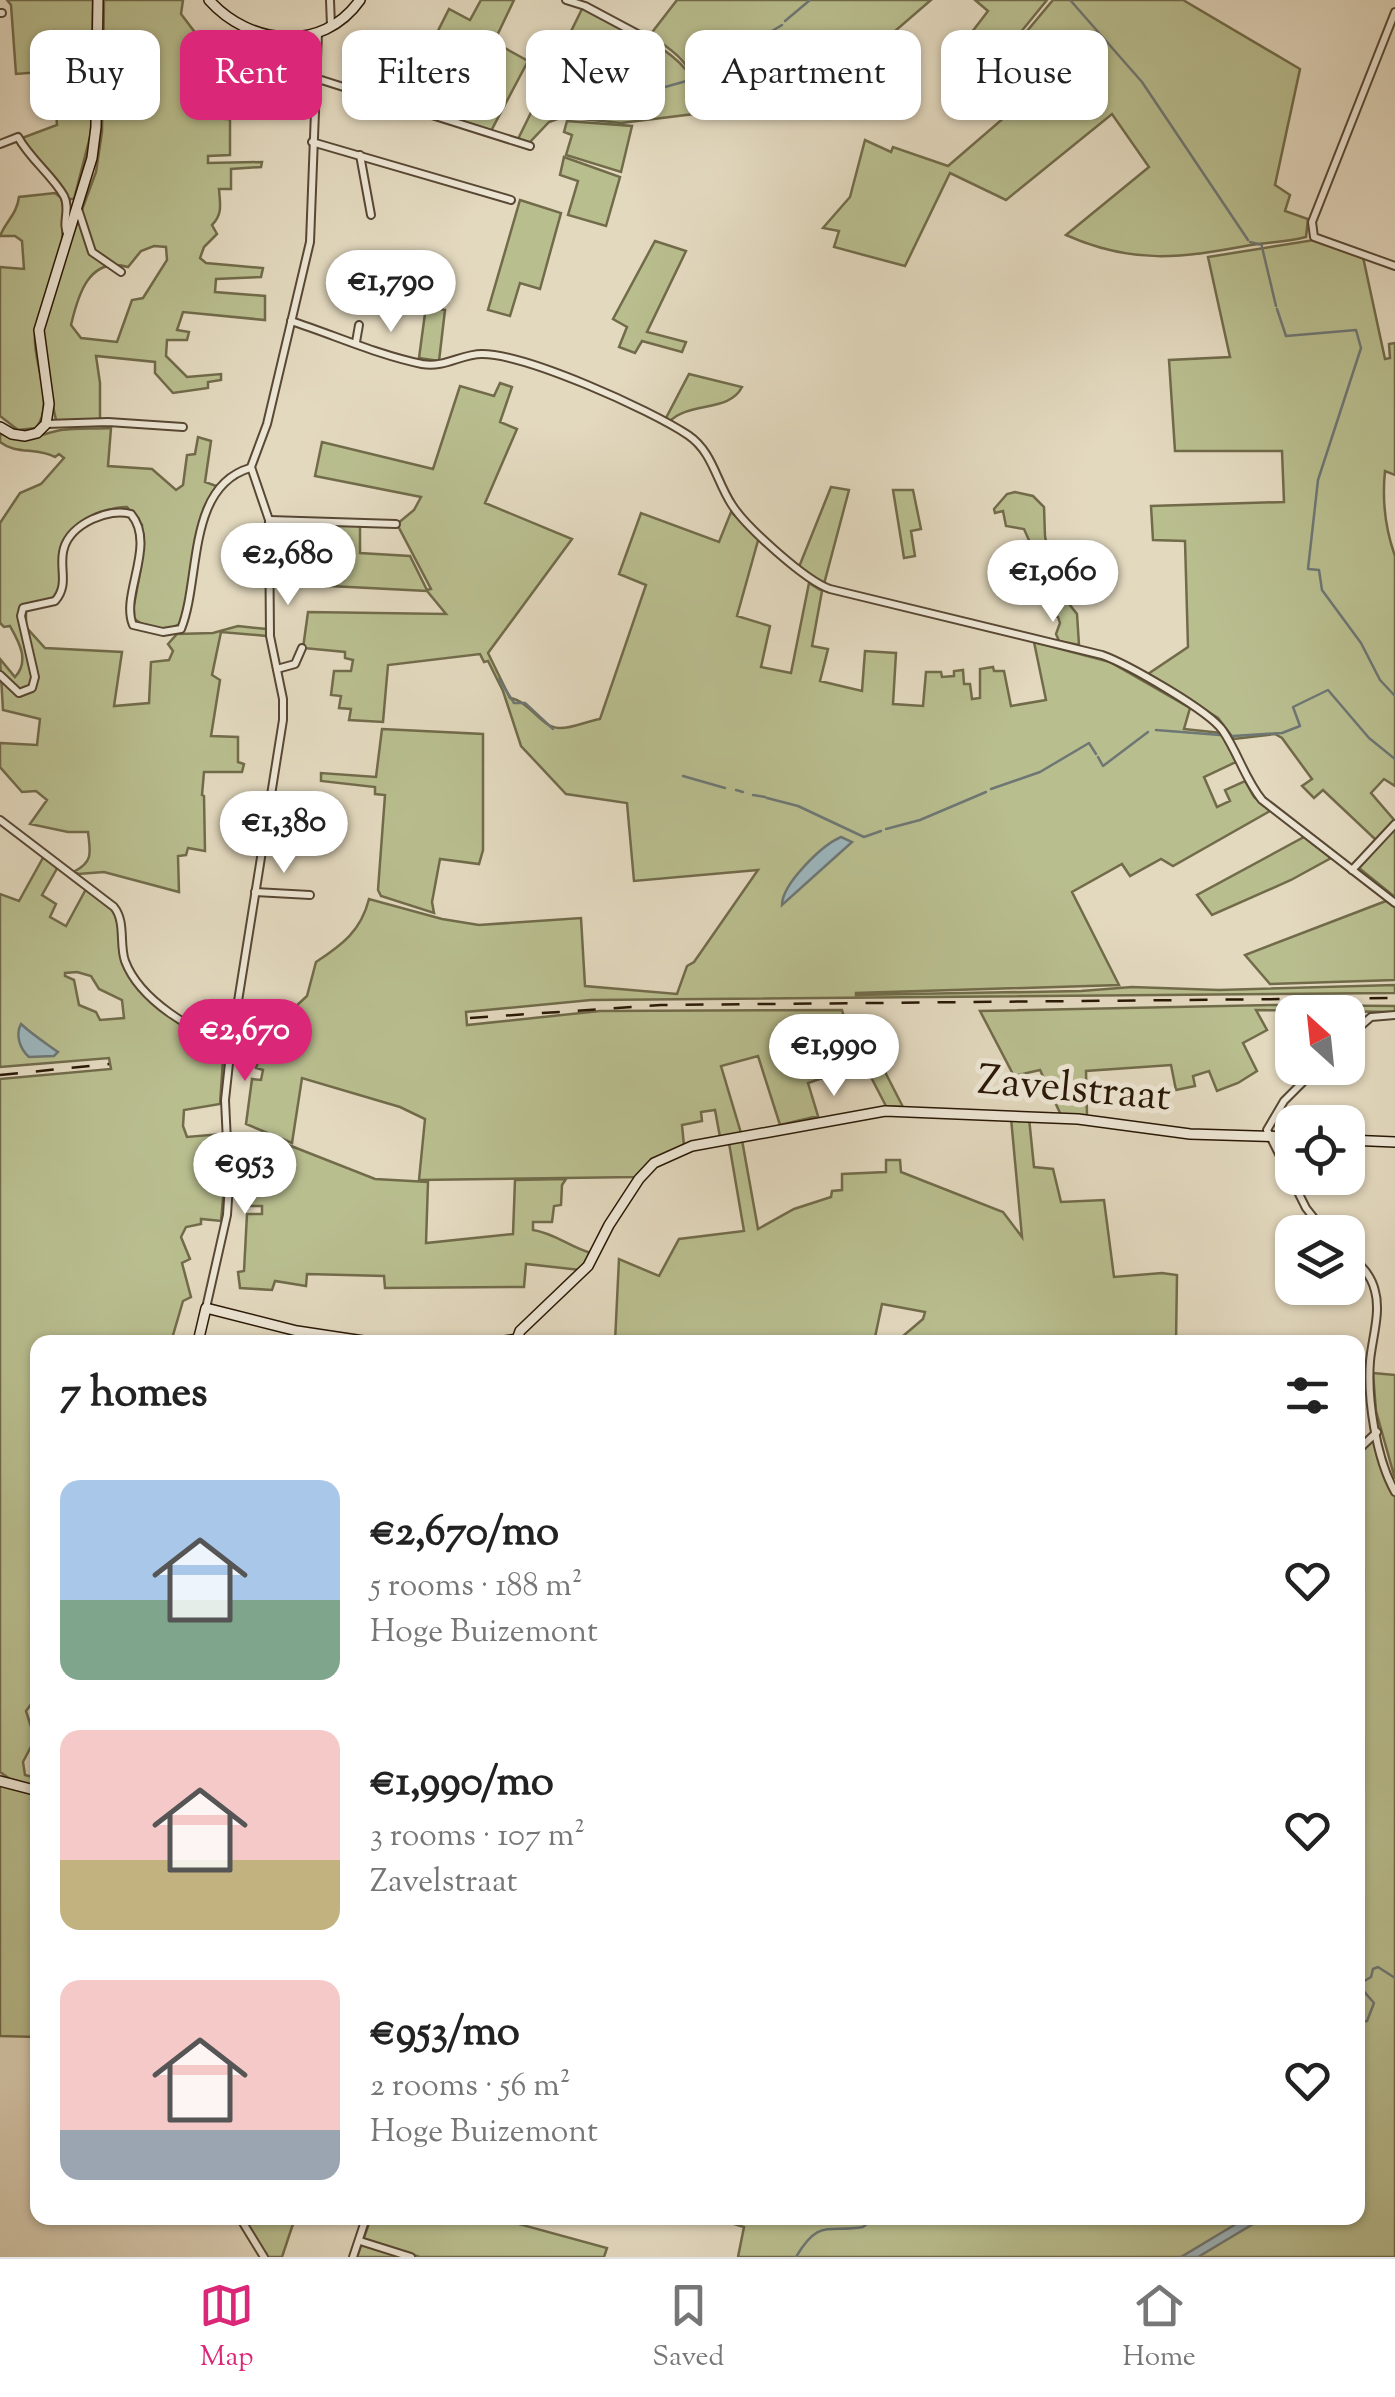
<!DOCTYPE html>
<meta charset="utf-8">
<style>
body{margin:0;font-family:"Sorts Mill Goudy",serif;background:#f6f6f6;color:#222;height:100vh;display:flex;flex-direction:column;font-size:38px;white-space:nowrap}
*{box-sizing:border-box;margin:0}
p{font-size:32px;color:#767676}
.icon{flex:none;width:55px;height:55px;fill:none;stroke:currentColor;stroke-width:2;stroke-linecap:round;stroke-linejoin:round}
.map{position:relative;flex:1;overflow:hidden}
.details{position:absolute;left:30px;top:1335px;width:1335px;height:890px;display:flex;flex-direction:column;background:#fff;border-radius:20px;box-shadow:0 2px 8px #0004}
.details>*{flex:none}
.banner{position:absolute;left:30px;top:30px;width:1335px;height:90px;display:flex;gap:20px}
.needle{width:65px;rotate:333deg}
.tools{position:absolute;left:1275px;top:995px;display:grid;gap:20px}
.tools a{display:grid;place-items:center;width:90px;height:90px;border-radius:20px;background:#fff;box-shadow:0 2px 8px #0004;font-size:50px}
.price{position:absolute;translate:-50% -85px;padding:0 22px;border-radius:35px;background:#fff;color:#222;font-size:32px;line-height:65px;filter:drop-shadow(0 2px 5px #0008)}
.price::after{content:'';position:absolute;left:50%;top:60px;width:30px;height:22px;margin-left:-15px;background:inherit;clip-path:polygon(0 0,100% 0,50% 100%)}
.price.on{background:#db2777;color:#fff}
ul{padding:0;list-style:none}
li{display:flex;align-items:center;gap:30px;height:250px;padding:0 30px}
li span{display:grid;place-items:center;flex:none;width:280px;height:200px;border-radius:20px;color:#555}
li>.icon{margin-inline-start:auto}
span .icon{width:120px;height:120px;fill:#fffc;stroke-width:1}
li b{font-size:42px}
h2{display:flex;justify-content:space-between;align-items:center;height:120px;padding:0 30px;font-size:42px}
.tag{padding:0 35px;border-radius:20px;background:#fff;box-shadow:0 2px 8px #0004;font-size:35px;line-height:90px}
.tag.on{background:#db2777;color:#fff}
.tab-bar{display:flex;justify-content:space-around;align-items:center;height:140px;border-top:2px solid #e0e0e0;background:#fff;font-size:28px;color:#767676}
.tab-bar a{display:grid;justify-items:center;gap:5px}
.tab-bar .on{color:#db2777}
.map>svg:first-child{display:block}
</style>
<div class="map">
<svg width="1395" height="2257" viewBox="0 0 1395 2257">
<rect width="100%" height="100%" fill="#e3d9bf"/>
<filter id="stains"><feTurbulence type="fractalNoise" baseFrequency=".002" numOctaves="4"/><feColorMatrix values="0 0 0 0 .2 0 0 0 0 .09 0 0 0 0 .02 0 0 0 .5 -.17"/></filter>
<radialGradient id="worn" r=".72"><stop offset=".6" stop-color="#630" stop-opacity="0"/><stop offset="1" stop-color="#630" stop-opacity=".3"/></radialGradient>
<g fill="#b9be8f" stroke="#716b4a" stroke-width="2.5" fill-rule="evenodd">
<path d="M7,0H93L91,133L74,199H68L24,143L22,138L57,125L53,71L16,74L11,5Z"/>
<path d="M104,0H183L181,14L197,35L202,34L208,40L192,85L189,111L226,113V119H230V155L208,156V163L262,162L261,167L231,169V189H219C220,204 223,214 212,225L217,234L204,247L200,258L206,263L263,268L261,277L216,279L215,292L265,296V320L183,312L177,330L189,332L187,340H167L166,356L187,377L221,374V380L208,382V388L173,393L155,373V362L96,356L100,383V421L56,420L36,327C29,358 57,402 36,428L18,430L0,416V267L24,269L22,241L15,236H0C6,221 17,214 19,197L55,193L64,200L62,243L69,245L96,172L102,132ZM154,246L166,247L167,260L143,298L132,300L117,342L81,338L71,325C78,295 89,256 128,267L141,251Z"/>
<path d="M481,0H514L494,42L528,61L491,131L403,100L449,9L470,20Z"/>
<path d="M677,0H931L799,114L707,105C687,65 689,61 650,35Z"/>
<path d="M975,0H1047L1002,55L983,37L981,38L972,32L988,11Z"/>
<path d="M1053,0H1183L1300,69L1275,185L1290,195L1285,211L1308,219L1306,237C1288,242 1270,242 1251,245C1181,258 1133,265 1066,235L1149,167L1112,114L1006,200L950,173L905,266L834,247L839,231L823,228L850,197L865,140L891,152L893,147L948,166L1020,104L984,89L979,81L1007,55Z"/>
<path d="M583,7C618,25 718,62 694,114L621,123L563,117L549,122L529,143L518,139Z"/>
<path d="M567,121L632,126L621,172L566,155L572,135L564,132Z"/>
<path d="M564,157L620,177L606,226L568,215L578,181L560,175Z"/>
<path d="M520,200L561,213L540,289L520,283L510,316L488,310Z"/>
<path d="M1314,240L1363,257L1385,359L1390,358L1389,344L1395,343V475L1385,471C1382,500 1385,528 1395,556V786L1384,779L1371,793L1395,821L1377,841L1323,790L1314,798L1302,786L1312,779L1282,738L1275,734L1234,739L1218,718L1148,674L1188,647L1185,541L1153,540L1151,506L1284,502L1282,451H1175L1169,360L1230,357L1208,257Z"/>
<path d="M655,241L686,251L647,332L686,342L682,352L642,341L635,353L619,347L627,327L613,319Z"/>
<path d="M426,306L445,310L439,361L419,358Z"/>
<path d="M689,374L742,387C729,413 689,401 669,422L665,420Z"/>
<path d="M500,383L512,387L500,422L517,429L485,503L572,539L488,653L510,698C530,701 540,727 559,728C571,729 587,721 600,719L646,585L619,574L641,513L719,542L731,512L759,537L737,616L770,626L761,667L791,673L809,583L822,591L812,646L828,649L820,681L862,691L865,651L896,653L893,704L923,706L926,672H941L942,677L954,676V671L963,670L964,684H970L972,699L980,698V669L993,667L994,671H1004L1011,706L1046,700L1034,642L1110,662L1190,708L1184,729L1221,733L1236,762L1204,777L1217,807L1230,801L1225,790L1245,781L1254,797L1270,811L1173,866L1161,859L1130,876L1122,864L1072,892L1119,985L856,993V995L1081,991L1132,987L1219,990L1395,985V993L591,1000L466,1012L467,1025L600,1011L842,1010L846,1025H861L903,1107L886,1106L861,1058H856L847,1041L829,1048L837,1073L808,1083L818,1116L780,1125L758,1056L721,1066L741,1133L720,1137L715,1110L701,1112L702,1121L682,1125L684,1146L652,1160L636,1177L419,1180L425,1119L400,1107L302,1078L292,1143L246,1124L252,1079L261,1080L263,1070L256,1068L261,1053L291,1057L295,1007L307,996L316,962C342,945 361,931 369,899L442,919L479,925L581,918L585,986L677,994L687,966L694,962L758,870L634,881L627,803L566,794L521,746L503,691L488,661L484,662L480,654L388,665L383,722L349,720L351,709L339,708L341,696L331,695L334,671H351L353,660L345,658V652L303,648L308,612L446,614L427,591L311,585L312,550H335L336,521L360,522V553L410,556L427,590L431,589L397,524L414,510L421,497L315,476L322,442L433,469L460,386L494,396Z"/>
<path d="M111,428L108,466L152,469L176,490L183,485L187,455L195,454L198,437L211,441L205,482L219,487L212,494L181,623C169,633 142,629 132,616L141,567L142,525L127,507C105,507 68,525 61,547C58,560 61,575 63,588L51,600L21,606L19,612H26V627L45,648L122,652L114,706L149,703L151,662L169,660L173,651L168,644L177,634L213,633L238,626L266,629L267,636L221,632L212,675L220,680L211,736L238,737V762L244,764L242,772H204L202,795L204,796L205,851L188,848L186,855L178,856L179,892L104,872L78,874L75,871C94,861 90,851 88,832H68L30,824L47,800L36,791L22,792L0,767V743L37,745L40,719L3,710L0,659L15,677C30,661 19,642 10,626L4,627L0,623V523L20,493L41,484L64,458L59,454L55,457C37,447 16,455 0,442V433C24,446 38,434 61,430C77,428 95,429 111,428Z"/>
<path d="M831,487L849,490L824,584L799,567Z"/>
<path d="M893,490H913L921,529L911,531L915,556L904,558Z"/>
<path d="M1015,492L1033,496L1044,507L1045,536L1054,585L1077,614L1079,645L1059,641L1056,634L1060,623L1058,617L1051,615L1047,605L1037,599L1043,585L1041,547H1032L1024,529L1006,526L1003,511L995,513L994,509L1007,494Z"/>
<path d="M382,729L483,734V850L479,864L440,859L432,902L434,913L381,896L378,890L385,795L375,794V787L321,781V773L376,777Z"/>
<path d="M1395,828V897L1359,868Z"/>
<path d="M1304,837L1331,858L1291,880L1212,915L1197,895Z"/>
<path d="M44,856L59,865L42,895L56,904L50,917L66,926L86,889C94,895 105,901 111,908C123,922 116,957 129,976C149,1008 193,1026 224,1045L220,1104L184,1110L183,1126L187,1137L221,1134L225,1177L221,1221L201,1219V1224L186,1227L181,1237L190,1259L182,1263L191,1297L183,1301L171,1342H38V1695L26,1711L35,1739L23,1762L25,1775L37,1778V1787L10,1779L0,1772V1079L111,1069L109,1058L0,1067V894L19,901ZM77,972L91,976L99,989L122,1000L124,1018L100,1020L96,1012L79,1005L74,980L65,976V973Z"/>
<path d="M1386,901L1395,907V980L1270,984L1245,955Z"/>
<path d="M1276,1005L1395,1006V1012L1256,1010L1267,1030L1243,1043L1257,1071L1238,1083L1217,1091L1209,1071L1193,1076L1195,1086L1176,1090L1171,1065L1086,1071L1087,1116L1061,1115L1040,1070L1014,1076L980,1011Z"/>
<path d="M1011,1118H1029L1034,1167L1053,1169L1061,1202L1104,1200L1114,1277L1162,1273L1177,1275L1176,1342H896L923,1319L925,1312L882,1304L874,1342H615L619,1259L659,1276L679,1239L744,1231L729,1143L742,1140L758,1229L794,1209L831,1197L832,1191L842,1190V1174L886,1172V1160H900L901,1172L1003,1212L1022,1237Z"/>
<path d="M286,1144L375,1179L428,1182L426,1243L513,1234L515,1180L566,1179L562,1185L561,1205L554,1206L552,1222H533V1230C554,1233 570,1247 591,1253L580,1270L526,1264L524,1287L385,1288L384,1276L307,1274L306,1286L275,1281L272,1290L240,1288L238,1272L244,1271L247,1214H262V1206H250L249,1199H252L253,1194L264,1195V1177H283Z"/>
<path d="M1373,1373L1395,1375V1479L1376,1411Z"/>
<path d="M1373,1438L1395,1495V2257H738L744,2227L715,2218H1358V1454Z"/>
<path d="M0,1785L37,1794V2037L0,2036Z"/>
<path d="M243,2218H295L282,2257H266Z"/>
<path d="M371,2218H497L607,2248L604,2257H420L388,2247L395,2253L393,2257H357Z"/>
</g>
<g fill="#9cb7be" stroke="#6e7774" stroke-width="2.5">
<path d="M841,837L852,842L782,905C782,884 822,845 841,837Z"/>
<path d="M21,1024C33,1035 44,1042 58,1052L54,1056L29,1057C20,1049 15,1035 21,1024Z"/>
<path d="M1246,2218H1263L1198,2257H1181Z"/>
</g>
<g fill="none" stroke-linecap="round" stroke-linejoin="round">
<g stroke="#6e7774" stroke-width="2.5">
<path d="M1071,1L1142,82L1248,240"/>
<path d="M785,21L810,0"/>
<path d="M695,77L782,25"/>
<path d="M608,103L690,80"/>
<path d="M1250,242L1262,245"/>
<path d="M1262,247L1276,306"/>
<path d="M1277,309L1286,336L1356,330L1361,348L1318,480L1308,569L1319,570L1322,590L1361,643L1380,680L1395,696"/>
<path d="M499,679L514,703H525L553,729"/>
<path d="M1156,730L1220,735"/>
<path d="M1233,736L1282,733L1300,726L1293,707L1328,690L1369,738L1395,759"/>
<path d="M1098,757L1103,766L1148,732"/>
<path d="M683,776L725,788"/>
<path d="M991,789L1040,772L1089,743L1096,754"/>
<path d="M736,790L743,792"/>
<path d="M753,795L765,797"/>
<path d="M767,798L798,806L864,837L881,831"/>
<path d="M886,829L920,820L986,792"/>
<path d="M1358,2022L1367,2021L1374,2003L1361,1988V1983L1371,1977L1373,1969L1378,1967L1395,1978"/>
<path d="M796,2257C819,2218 828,2233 863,2227L874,2218"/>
</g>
<defs>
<g id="street">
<path d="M330,0L331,26"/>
<path d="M566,0L585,6L645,38"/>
<path d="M1395,12L1312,222L1314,237L1395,266"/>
<path d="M0,13H2"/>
<path d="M315,78L530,146"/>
<path d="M312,142L511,200"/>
<path d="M0,144L18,137C30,159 52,175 64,196C71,210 61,222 68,236"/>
<path d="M360,155L371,215"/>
<path d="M78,209L92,252L121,272"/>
<path d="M291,321C334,335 378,355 422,364C445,368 461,354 482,354C526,354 649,409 688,435C713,452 716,481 732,505C746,527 806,581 830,589L1102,655C1127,664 1210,711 1223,731C1238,753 1245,779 1262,800L1395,903"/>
<path d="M356,342L359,325"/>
<path d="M46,424L108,422L183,427"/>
<path d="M269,520L396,524"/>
<path d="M277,669L295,664L302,648"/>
<path d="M0,675L19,693L32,688L35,677L21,616L23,608L55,601C70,584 58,567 64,548C71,524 109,507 131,514C157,545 120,595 133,625L163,632L181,629C201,580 186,487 250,468"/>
<path d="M0,820L114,907C126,922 119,944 125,961C140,1001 193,1031 231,1045"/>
<path d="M1352,870L1395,824"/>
<path d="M255,892L310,895"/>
<path d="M1348,1037L1371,1017L1395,1015"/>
<path d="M1317,1068L1284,1101L1267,1130L1306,1208L1325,1232"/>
<path d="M1348,1254C1360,1264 1371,1274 1375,1291C1381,1312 1372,1339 1370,1361C1367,1399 1376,1458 1395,1492"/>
<path d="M206,1308L227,1215L229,1184L225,1100L231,1045L283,720V699L270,636L269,520L251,467L267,424L310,242L318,33"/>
<path d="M1358,1450L1377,1432"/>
<path d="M240,2218L264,2257"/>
<path d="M360,2241L411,2257"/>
<path d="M353,2257L366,2218"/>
</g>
<g id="secondary">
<path d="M209,0C249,45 322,54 360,0"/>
<path d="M0,427L12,434L25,436L37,433L46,424L49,404L39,330L92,158L96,127L98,0"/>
<path d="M1348,1140L1395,1142"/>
<path d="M198,1342L206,1308L297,1331L370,1342"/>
<path d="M499,1342L517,1339L520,1331L588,1266L609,1225L639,1179L654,1163L692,1146L885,1111L1078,1119L1190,1134L1292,1137"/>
<path d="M0,1781L38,1791"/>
</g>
</defs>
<use href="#street" stroke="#584834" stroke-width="10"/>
<use href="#secondary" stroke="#291806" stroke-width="12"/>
<use href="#street" stroke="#ede6d5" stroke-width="6"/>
<use href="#secondary" stroke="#ede6d5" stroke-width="9"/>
<g stroke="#291806" stroke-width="2.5" stroke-dasharray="18 18" stroke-linecap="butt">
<path d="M470,1018L661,1005L1395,998"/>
<path d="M0,1075L109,1064"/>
</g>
</g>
<g text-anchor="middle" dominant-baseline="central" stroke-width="10" stroke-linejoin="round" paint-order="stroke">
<g font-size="42" fill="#291806" stroke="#ede6d5">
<text transform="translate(1074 1091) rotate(5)">Zavelstraat</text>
</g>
</g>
<rect width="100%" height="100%" filter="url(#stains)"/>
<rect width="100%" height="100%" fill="url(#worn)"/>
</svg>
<div class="tools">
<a><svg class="needle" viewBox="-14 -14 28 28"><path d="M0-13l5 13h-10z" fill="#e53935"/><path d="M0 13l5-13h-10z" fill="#767676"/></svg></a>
<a><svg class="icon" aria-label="locate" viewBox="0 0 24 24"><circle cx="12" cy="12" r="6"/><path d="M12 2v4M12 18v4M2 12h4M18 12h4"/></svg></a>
<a><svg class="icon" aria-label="layers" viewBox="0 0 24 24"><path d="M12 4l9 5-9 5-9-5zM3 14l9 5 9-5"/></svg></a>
</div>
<b class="price" style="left:391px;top:335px">€1,790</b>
<b class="price" style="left:288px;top:608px">€2,680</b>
<b class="price" style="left:1053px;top:625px">€1,060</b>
<b class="price" style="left:284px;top:876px">€1,380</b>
<b class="price on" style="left:245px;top:1084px">€2,670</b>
<b class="price" style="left:834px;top:1099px">€1,990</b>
<b class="price" style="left:245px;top:1217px">€953</b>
<div class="banner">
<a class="tag">Buy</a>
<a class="tag on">Rent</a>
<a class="tag">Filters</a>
<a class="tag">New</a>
<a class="tag">Apartment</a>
<a class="tag">House</a>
</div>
<section class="details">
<h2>7 homes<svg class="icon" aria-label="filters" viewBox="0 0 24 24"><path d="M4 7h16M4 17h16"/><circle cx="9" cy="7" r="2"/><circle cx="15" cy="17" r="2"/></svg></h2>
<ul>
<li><span style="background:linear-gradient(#a9c7e8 60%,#7fa58c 0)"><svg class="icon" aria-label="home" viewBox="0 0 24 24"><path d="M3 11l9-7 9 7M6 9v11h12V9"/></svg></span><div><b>€2,670/mo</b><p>5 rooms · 188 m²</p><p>Hoge Buizemont</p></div><svg class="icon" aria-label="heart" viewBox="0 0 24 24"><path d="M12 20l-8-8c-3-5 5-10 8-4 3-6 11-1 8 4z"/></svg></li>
<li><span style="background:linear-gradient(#f6c9c9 65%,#c2b280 0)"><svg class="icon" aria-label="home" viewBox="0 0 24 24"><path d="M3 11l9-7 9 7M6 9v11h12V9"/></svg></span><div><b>€1,990/mo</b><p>3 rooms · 107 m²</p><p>Zavelstraat</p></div><svg class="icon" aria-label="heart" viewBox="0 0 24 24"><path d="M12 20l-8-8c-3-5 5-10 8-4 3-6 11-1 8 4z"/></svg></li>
<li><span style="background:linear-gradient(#f6c9c9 75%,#9aa5b1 0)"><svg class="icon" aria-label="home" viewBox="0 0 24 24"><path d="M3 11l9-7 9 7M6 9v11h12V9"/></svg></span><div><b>€953/mo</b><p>2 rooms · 56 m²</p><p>Hoge Buizemont</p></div><svg class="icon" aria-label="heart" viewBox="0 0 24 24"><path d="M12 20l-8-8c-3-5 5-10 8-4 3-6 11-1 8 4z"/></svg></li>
</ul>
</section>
</div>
<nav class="tab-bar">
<a class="on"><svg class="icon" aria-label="map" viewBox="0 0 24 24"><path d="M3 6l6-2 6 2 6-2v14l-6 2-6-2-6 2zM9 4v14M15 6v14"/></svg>Map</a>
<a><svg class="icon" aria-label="saved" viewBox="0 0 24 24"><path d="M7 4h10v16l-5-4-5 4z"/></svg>Saved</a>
<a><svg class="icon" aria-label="home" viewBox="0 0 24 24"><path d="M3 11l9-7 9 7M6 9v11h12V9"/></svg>Home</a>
</nav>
